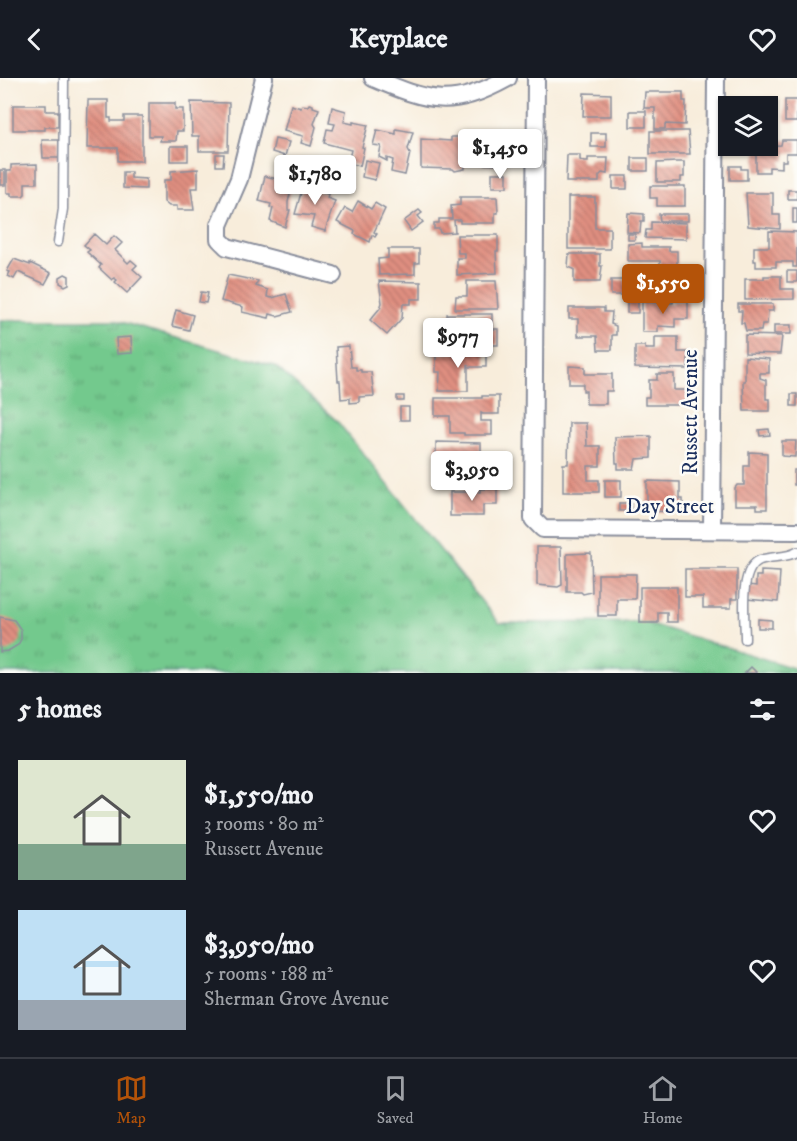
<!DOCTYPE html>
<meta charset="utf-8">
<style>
body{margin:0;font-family:"IM FELL DW Pica",serif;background:#242831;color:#f1f3f6;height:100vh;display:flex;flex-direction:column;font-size:22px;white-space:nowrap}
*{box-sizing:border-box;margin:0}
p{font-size:20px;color:#9ea1a6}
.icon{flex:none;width:33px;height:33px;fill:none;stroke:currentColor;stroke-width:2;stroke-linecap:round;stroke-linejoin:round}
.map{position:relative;height:595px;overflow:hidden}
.side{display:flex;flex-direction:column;background:#171b24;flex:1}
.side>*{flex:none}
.fabs{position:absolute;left:718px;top:18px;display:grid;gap:12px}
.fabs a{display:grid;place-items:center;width:60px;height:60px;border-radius:0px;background:#171b24;box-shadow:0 2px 4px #0004;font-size:30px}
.price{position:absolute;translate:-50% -51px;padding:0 14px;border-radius:6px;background:#fff;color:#222;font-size:20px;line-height:39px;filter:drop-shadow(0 2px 3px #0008)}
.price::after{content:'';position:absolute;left:50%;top:36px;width:18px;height:14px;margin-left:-9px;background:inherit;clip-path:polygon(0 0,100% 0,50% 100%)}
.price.current{background:#b45309;color:#fff}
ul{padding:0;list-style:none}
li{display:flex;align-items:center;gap:18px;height:150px;padding:0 18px}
li span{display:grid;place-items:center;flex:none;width:168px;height:120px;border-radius:0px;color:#555}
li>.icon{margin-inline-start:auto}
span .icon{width:72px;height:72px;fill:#fffc;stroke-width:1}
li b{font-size:26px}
h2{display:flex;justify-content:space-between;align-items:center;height:72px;padding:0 18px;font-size:26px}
header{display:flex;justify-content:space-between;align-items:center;height:78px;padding:0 18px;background:#171b24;font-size:27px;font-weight:700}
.tabs{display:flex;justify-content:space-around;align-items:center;height:84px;border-top:2px solid #363941;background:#171b24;font-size:16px;color:#9ea1a6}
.tabs a{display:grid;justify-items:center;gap:3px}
.tabs .current{color:#b45309}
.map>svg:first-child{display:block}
</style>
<header><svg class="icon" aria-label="back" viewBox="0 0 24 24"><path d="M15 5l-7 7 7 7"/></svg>Keyplace<svg class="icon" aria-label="heart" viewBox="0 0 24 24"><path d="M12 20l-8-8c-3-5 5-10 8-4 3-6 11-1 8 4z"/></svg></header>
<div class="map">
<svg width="797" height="595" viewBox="0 0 797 595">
<defs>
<pattern id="grass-tufts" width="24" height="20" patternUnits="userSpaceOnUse" patternTransform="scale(1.5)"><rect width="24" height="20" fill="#73c98d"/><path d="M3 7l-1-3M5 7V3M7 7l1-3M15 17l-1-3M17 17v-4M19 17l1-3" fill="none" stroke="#5ea476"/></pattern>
<pattern id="building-back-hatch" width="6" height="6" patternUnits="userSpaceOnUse" patternTransform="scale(1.5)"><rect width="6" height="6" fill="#e08f80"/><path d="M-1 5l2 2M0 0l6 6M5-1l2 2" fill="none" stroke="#b5756c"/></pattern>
</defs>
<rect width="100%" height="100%" fill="#fdfcf7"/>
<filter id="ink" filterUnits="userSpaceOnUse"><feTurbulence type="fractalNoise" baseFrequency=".0167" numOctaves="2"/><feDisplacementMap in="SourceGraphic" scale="12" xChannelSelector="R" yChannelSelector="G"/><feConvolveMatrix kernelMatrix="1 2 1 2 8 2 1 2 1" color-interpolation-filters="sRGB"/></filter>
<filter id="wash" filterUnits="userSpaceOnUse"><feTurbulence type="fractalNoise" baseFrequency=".008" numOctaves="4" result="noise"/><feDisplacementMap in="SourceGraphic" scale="24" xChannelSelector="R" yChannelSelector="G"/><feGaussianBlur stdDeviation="1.35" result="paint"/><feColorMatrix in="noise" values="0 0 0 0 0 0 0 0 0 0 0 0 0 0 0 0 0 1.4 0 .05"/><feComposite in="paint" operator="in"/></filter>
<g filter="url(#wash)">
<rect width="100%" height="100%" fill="#f8eddb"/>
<path fill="url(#grass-tufts)" stroke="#477c76" stroke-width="1.5" d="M0,242H114L275,288L337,343L499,545L644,544L797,591V595H0Z"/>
<g id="blocks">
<g fill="url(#building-back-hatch)">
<path d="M645,14H683V23H686L685,47L665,46V51H655V30H644Z"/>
<path d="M584,15L611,16V38H583Z"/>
<path d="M743,21H771V57H768V28H743Z"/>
<path d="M88,22H108V40H111V43H124V38H142V83H118V70H87Z"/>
<rect x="785" y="22" width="12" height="22"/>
<path d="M191,24L229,25L228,73H199V58H192Z"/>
<path d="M149,25H175V31H183V53H177L176,63H160L161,58H149Z"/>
<path d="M309,26L313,27V29L319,31L314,46L316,49L311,68L301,65L303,58L284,53L291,27L301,30L302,27L308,28Z"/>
<path d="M13,27H46V33H58V49H45V52H13Z"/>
<path d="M332,29L346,33L344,44L353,46V44L368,47L362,69L364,70L360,88L348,85L351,72L324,65L327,51L333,52L335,46L329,45Z"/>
<rect x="630" y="33" width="16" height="16"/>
<path d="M396,51L413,54L408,71L410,75L405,97L391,94L393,82L387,80V83L379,79L381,68L373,67L377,52L396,56Z"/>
<path d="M650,53H688L690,76H650Z"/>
<path d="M477,55H498V63H504V66H506V87L475,86V75H478Z"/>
<rect x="591" y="55" width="15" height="14"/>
<path d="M451,59H466V65H464L465,91L455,93L453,91L421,90V61L451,63Z"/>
<path d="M275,61L289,64L285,78L272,74Z"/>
<path d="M42,62H59V80H43Z"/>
<path d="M782,62H797V75H786V83H782V90L769,89V94H756V72H761V68L781,67Z"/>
<rect x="170" y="68" width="18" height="15"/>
<path d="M216,76H224L223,88H216Z"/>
<path d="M567,77H580V82L584,84H588V80H608L607,96L602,95L599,98V104H566Z"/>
<rect x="632" y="80" width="16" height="13"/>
<path d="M365,82L379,85L375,102L362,99Z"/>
<path d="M676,84H684V99H681V104H657V85Z"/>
<path d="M37,86V105H25V116L23,118H11V115H7V93H11V87Z"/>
<path d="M730,88H741V91H747V102H730Z"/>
<path d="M198,91V110H191L194,132H177V128H169L164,124V102H171V93Z"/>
<rect x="0" y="92" width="5" height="15"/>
<path d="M123,94H131V100L146,101V111L123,110Z"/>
<rect x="492" y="95" width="15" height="14"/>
<path d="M265,98L293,105L288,124V132H290L285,149L270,143L273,130L270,129L271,126L259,123Z"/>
<rect x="613" y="98" width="14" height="13"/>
<path d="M305,101L315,104L313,112L328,116L327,120L335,123L325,153L311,149L314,138L295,136Z"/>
<path d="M650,108H685V128H657V120H650Z"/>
<rect x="788" y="112" width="9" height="9"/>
<path d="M746,115H773V137H780V151L748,148Z"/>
<path d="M460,119H497L498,135H495V145H460V142H454L455,154L440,155L439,151H434V145H439V141H452L451,128L460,127Z"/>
<path d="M568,119H595V150H610V171H568Z"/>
<path d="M358,123L371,131L375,125L385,131L374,154L377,156L375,159L372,157L370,164L354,156L355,153L337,144L345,130L352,134Z"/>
<rect x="793" y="130" width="4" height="15"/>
<path d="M419,132L422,135L418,138L423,144L411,153L404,143Z"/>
<path d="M628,135L644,136V143H641L640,155L627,154Z"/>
<path d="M659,136H688V143H660Z"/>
<path d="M651,144L686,145V161L645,160L646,152H651Z"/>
<path d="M769,153L797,154V189H793V184H776V189H756V183H754V169H769Z"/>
<path d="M94,156L106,167L114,158L122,165L115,172L128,185L131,182L137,187L133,191L142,199L127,215L115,204L117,202L114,200L112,202L99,190L101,187L87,174L90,172L84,167Z"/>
<rect x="628" y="156" width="7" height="6"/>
<path d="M457,157H498V173H496L497,195L457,197V180H465V175H458Z"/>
<path d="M642,165V169H669V173H677V188H660V183H628V166Z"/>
<path d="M388,171H419V185H415V196L379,197L378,181L388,180Z"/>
<path d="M569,176H600V188H602L600,204H574V191L568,189Z"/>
<path d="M14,181L30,187V185L51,195L45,206L18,194L14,201L8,198L10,194L7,193Z"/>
<path d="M651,191L688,192V216H644L645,196H651Z"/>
<rect x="787" y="193" width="10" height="11"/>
<path d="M65,196L69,198V206L65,208L60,205V199Z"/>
<path d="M228,197L258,203L256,208L268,212L267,219L272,220L286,216L292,234L277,238L270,236L269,240L242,234L243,229L221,223Z"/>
<path d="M764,198H781V211H794V221L745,222V201H764Z"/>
<rect x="611" y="202" width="15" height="15"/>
<path d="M379,203L421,204V221H411V226H403L402,240L387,257L370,242L380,230L382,225Z"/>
<path d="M467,203H496L498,231H455L456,218H467Z"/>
<path d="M201,214L208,215L206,225L199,224Z"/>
<rect x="627" y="219" width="11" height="16"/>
<path d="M673,223H688V241H675V249L658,248V254H642V224L673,225Z"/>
<path d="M738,226H773V233H768L767,246H762L761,253H746L744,245H741L742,233H738Z"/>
<path d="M569,230H604V234H612L611,246L616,248V257H612V272H598L597,258H578V241H569Z"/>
<path d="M176,232L193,237L189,252L172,248Z"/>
<path d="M447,236H492V251H498V267H437V255H443V251H447Z"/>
<rect x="774" y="247" width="17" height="9"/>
<path d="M745,257L782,258L780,276L745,275Z"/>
<path d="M131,259L132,275L117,276L116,260Z"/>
<path d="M655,259H678V274H688V291L635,290V268H645V271H655Z"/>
<path d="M349,268L351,289H356V292H361V294H371L374,318L359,319V324L350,325V320L341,321L340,303H338L336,269Z"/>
<path d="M469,271L486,272V289H469L468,286V313H439L440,294H436V276L469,274Z"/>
<path d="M745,279L769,281V295H760V300L766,302V321H770V333H744L743,303H745Z"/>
<path d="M569,288L585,289V296H612V313H606V326H586V313H583V306H569Z"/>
<path d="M657,296H674V312H688V327H645V319H649V302H657Z"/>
<rect x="791" y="316" width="6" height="12"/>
<rect x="397" y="318" width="7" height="5"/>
<path d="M482,318H499V336H483L481,335V343H492V357H464V355H450V338H435V320H482Z"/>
<rect x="400" y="329" width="9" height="13"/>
<path d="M569,345H586L587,368H600V388H588V402H599V414H563V386H568Z"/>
<path d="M769,351L770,357L760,358L759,352Z"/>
<path d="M651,358V380L636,381L634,391H618V385H616L615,359Z"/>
<path d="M782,363H796L795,379L782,378Z"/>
<path d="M436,364L481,365V379H478V384L499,385L498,402H441V384H455V379H452V382H442V379H436Z"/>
<path d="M749,374L767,375V431H757V427H735V410L737,407H744V388H749Z"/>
<rect x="794" y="392" width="3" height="15"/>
<rect x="605" y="402" width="16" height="17"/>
<path d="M647,403L680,404V421H683V434L647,433Z"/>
<path d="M480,411H497V427H483V438H450V414H480Z"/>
<rect x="619" y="425" width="12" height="8"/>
<path d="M537,469H561L562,507L558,509L537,507Z"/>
<path d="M591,475L592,514L583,516L581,514H567V476Z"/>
<path d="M685,491H737V521H731V530H703V519H685Z"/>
<path d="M761,493L780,494L778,524L747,521L748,507L756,508V498H761Z"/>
<path d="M598,496H636L635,521H617V538H598Z"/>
<path d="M640,509H677V544H667V534H658V545H640Z"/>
<path d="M0,539L14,542L21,552V561L18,567L8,573L0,574Z"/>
<path d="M758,541L772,542V550H758Z"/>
<path d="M751,589L757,595H745Z"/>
</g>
</g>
</g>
<g filter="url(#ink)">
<use href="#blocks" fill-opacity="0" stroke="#8a8e9c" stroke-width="1.5"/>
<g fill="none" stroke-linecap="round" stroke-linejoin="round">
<defs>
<g id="lane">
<path d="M58,164L63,131L64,0"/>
<path d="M745,561C745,540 738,491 760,482C772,478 787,480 797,474"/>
</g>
<g id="street">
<path d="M264,0L239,101L219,147V161L227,169L333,197"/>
<path d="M373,0C429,24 452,31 508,0"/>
<path d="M536,0L533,441L543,451L797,453"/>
<path d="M712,452L716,0"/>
</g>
</defs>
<use href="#lane" stroke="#8a8e9c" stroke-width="11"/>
<use href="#street" stroke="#8a8e9c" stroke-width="20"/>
<use href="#lane" stroke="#fff" stroke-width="8"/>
<use href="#street" stroke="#fff" stroke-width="16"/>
</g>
</g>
<g text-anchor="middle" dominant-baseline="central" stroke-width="5" stroke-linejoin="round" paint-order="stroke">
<g font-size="21" fill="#1b2f5e" stroke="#fdfcf7">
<text transform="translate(691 334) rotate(-90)">Russett Avenue</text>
<text x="670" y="429">Day Street</text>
</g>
</g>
</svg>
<div class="fabs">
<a><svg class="icon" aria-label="layers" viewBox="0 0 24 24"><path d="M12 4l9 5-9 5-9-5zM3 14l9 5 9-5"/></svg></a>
</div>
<b class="price" style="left:500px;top:102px">$1,450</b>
<b class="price" style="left:315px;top:128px">$1,780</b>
<b class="price current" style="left:663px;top:237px">$1,550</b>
<b class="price" style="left:458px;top:291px">$977</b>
<b class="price" style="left:472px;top:424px">$3,950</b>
</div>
<section class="side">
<h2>5 homes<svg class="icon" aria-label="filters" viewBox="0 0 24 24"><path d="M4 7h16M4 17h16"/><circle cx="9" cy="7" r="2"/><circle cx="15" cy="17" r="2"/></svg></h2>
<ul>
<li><span style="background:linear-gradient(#dfe7d0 70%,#7fa58c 0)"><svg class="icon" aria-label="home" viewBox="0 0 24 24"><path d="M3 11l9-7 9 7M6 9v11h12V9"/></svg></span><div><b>$1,550/mo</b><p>3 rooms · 80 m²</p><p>Russett Avenue</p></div><svg class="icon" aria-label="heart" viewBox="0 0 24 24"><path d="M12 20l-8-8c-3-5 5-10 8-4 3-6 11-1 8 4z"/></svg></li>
<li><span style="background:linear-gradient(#bfe0f5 75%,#9aa5b1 0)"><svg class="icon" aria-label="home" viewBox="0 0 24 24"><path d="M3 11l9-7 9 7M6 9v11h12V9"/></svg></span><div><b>$3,950/mo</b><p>5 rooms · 188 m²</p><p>Sherman Grove Avenue</p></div><svg class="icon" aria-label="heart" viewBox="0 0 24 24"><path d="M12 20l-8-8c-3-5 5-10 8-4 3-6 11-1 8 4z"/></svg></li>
</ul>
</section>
<nav class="tabs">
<a class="current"><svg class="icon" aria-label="map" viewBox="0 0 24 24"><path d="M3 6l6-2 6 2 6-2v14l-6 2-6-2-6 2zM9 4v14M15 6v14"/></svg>Map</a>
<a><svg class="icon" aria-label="saved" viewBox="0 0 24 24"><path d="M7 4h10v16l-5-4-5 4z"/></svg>Saved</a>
<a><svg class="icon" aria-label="home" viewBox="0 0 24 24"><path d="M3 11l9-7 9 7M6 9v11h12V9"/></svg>Home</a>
</nav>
